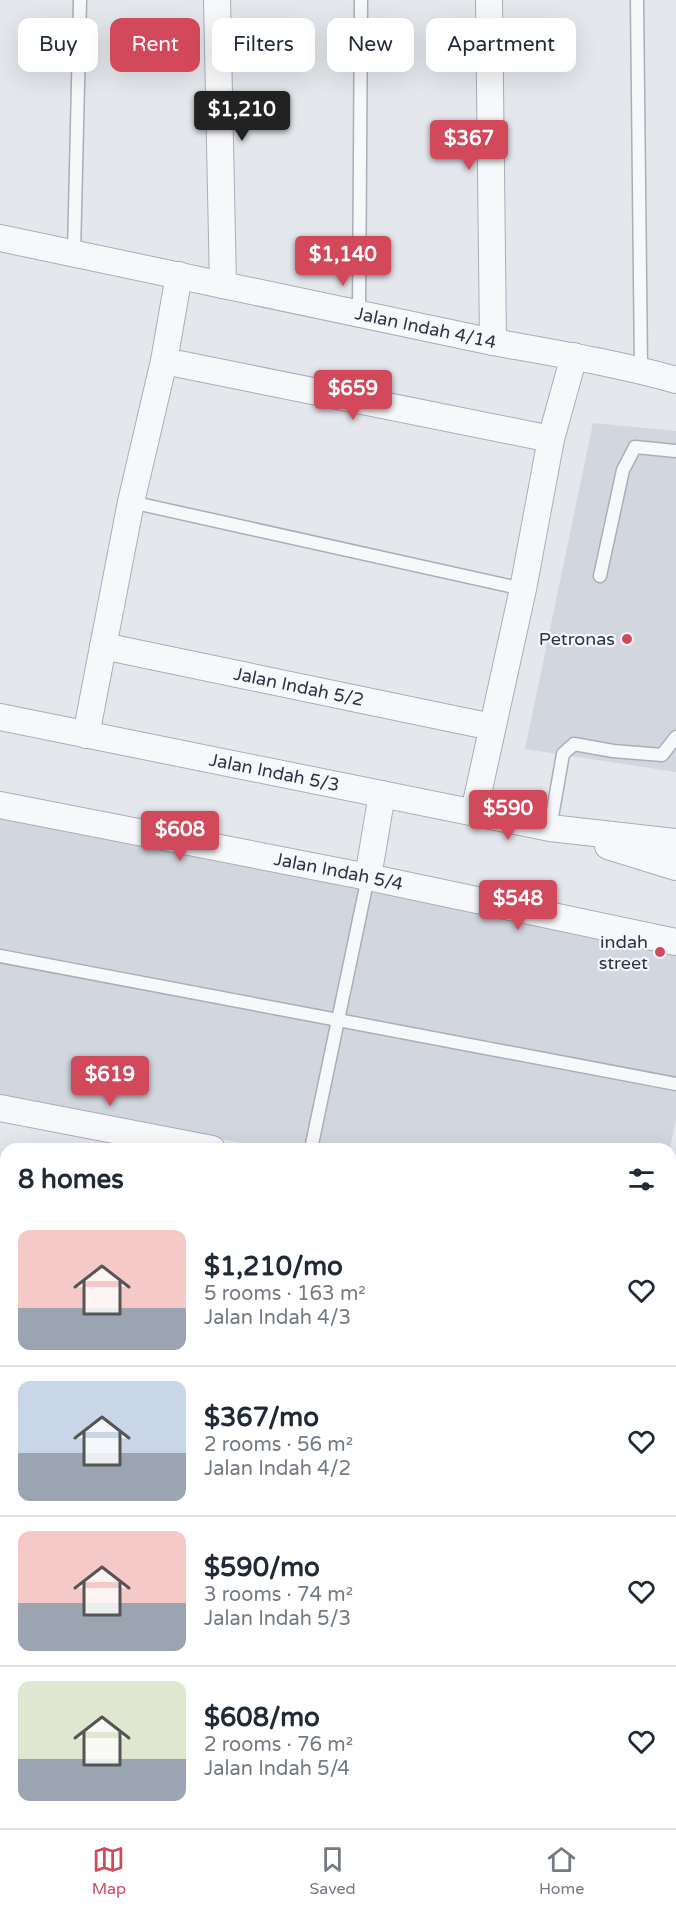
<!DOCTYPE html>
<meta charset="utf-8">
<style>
body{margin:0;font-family:"Varela Round",sans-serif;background:#f2f2f3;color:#1f2937;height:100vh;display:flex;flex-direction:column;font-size:22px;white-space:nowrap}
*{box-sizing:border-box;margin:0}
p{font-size:20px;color:#747a83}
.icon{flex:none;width:33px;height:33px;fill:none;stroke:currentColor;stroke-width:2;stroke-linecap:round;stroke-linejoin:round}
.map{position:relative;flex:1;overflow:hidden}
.details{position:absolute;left:0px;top:1143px;width:676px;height:686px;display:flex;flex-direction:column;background:#fff;border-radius:18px 18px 0 0;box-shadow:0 6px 24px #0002}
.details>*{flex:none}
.top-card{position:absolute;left:18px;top:18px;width:640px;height:54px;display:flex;gap:12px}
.price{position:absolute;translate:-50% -51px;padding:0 14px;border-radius:6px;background:#d1495b;color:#fff;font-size:20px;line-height:39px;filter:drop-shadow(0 2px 3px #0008)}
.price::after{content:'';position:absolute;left:50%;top:36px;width:18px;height:14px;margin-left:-9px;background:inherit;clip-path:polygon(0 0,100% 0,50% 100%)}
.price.active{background:#222;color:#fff}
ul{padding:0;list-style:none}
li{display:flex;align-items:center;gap:18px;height:150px;padding:0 18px}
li+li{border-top:2px solid #e0e1e3}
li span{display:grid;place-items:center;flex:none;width:168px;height:120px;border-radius:12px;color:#555}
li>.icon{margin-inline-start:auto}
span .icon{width:72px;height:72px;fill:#fffc;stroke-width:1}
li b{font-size:26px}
h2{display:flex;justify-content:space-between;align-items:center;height:72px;padding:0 18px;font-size:26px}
.tag{padding:0 21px;border-radius:12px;background:#fff;box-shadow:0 6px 24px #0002;font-size:21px;line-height:54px}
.tag.active{background:#d1495b;color:#fff}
.dock{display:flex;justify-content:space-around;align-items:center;height:84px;border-top:2px solid #e0e1e3;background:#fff;font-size:16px;color:#747a83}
.dock a{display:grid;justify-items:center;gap:3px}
.dock .active{color:#d1495b}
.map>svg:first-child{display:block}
</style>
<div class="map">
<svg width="676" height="1828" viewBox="0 0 676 1828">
<defs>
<pattern id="park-dots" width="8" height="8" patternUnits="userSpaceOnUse" patternTransform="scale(1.5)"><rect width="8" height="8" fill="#c9d6c5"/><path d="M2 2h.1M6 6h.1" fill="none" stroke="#adb8ab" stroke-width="1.8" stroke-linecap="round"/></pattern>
</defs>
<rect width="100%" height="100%" fill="#e4e7ec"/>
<g fill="#d2d6de">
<path d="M593,423L676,431V772L525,749Z"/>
<path d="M0,816L676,954V1118L670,1149H272L0,1096Z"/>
</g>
<path fill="url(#park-dots)" d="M0,1685L6,1686V1822L0,1828Z"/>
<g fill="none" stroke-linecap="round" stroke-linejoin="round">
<defs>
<g id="lane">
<path d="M637,0L641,370"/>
<path d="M74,253L80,0"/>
<path d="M359,313L361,0"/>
<path d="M131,502L523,589"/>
<path d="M600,576L623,470L635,447L676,451"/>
<path d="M550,828L563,754L574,744L613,751L662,755L676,737"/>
<path d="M0,956L676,1084"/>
<path d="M311,1149L368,877"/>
<path d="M0,1288L6,1263"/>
<path d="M143,1828L144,1822"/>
<path d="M426,1828L427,1822"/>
</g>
<g id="street">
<path d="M217,0L223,285"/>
<path d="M489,0L493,342"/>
<path id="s1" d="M0,238L493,342C554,353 616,363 676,380"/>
<path d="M164,361L551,439"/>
<path id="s2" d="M103,646L492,727"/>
<path id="s3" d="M0,717L550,828L676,842"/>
<path d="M86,735L131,502L164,361L179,275"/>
<path id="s4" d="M0,805L368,877L676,942"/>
<path d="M474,812L523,589L551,439L574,356"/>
<path d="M608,846L676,867"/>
<path d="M368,877L382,794"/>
<path d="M0,1108L212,1149"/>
<path d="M0,1175L6,1176"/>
<path d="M670,1211L676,1182"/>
<path d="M670,1312L676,1313"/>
<path d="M0,1685L6,1686"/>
<path d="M8,1828L9,1822"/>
<path d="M280,1828L281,1822"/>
<path d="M550,1828L551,1822"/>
</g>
<g id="secondary">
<path d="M670,1611L676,1583"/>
<path d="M628,1828L629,1822"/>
</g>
</defs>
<use href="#lane" stroke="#a9aeb7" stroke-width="15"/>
<use href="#street" stroke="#a9aeb7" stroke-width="28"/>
<use href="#secondary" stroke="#a9aeb7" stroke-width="36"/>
<use href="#lane" stroke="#f7f8fa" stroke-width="12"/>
<use href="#street" stroke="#f7f8fa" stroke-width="26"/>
<use href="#secondary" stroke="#fff" stroke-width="33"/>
</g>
<g fill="#d1495b" stroke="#f4f6f9" stroke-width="2">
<circle cx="627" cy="639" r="6"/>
<circle cx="660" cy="952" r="6"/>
</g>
<g text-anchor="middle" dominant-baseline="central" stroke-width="4.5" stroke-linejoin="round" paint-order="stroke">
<g font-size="18" fill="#2b3445" stroke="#f4f6f9">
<text stroke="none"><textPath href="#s1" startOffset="435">Jalan Indah 4/14</textPath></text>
<text stroke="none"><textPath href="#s2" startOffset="200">Jalan Indah 5/2</textPath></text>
<text stroke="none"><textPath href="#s3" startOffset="280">Jalan Indah 5/3</textPath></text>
<text stroke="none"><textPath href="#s4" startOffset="345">Jalan Indah 5/4</textPath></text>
</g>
<g font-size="18" fill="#2b3445" stroke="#f4f6f9" text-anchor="end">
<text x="615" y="639">Petronas</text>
<text x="648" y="942">indah<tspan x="648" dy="21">street</tspan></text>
</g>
</g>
</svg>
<b class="price active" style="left:242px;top:142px">$1,210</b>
<b class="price" style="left:469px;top:171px">$367</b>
<b class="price" style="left:343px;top:287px">$1,140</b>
<b class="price" style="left:353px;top:421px">$659</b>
<b class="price" style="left:508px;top:841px">$590</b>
<b class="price" style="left:180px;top:862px">$608</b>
<b class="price" style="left:518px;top:931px">$548</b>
<b class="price" style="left:110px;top:1107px">$619</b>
<div class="top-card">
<a class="tag">Buy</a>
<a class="tag active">Rent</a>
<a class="tag">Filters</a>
<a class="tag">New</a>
<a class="tag">Apartment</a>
</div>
<section class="details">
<h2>8 homes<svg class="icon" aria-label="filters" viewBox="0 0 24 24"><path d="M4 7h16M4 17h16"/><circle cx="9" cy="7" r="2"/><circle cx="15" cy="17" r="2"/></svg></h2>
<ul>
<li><span style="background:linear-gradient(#f6c9c9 65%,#9aa5b1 0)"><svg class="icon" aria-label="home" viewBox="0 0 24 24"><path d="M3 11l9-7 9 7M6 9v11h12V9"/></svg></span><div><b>$1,210/mo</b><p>5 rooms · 163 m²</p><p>Jalan Indah 4/3</p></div><svg class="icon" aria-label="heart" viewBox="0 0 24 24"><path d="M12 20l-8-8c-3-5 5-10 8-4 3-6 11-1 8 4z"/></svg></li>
<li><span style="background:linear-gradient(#c9d6e8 60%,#9aa5b1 0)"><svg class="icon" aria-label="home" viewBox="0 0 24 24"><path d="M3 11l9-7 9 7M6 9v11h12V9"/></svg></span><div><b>$367/mo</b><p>2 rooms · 56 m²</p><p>Jalan Indah 4/2</p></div><svg class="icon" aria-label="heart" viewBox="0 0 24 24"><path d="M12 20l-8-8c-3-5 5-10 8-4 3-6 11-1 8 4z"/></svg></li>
<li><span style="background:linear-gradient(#f6c9c9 60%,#9aa5b1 0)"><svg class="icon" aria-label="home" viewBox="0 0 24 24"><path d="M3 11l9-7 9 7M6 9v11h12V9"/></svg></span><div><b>$590/mo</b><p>3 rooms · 74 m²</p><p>Jalan Indah 5/3</p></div><svg class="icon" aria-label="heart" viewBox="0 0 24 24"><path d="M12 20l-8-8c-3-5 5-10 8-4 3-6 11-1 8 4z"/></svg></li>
<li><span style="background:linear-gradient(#dfe7d0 65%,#9aa5b1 0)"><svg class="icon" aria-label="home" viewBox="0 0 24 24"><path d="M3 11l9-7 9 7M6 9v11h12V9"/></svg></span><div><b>$608/mo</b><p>2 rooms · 76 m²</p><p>Jalan Indah 5/4</p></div><svg class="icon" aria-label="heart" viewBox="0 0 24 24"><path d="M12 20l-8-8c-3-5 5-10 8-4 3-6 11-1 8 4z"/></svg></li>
</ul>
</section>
</div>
<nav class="dock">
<a class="active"><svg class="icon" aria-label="map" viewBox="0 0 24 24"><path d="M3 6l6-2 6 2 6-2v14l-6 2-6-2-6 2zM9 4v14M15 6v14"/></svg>Map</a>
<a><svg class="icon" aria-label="saved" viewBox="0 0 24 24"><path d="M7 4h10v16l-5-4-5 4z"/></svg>Saved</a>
<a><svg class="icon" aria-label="home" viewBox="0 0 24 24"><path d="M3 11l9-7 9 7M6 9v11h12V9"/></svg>Home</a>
</nav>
